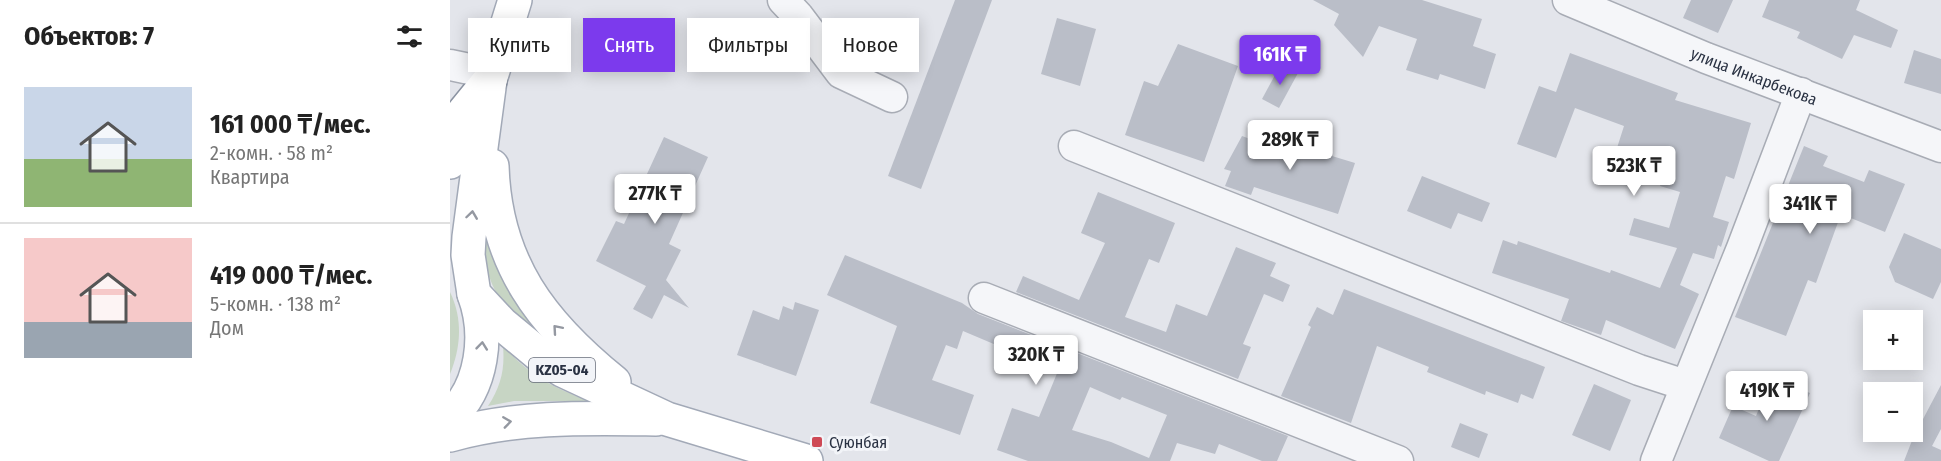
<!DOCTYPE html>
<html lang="ru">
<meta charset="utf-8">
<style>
body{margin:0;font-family:"Fira Sans Condensed",sans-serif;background:#f2f2f2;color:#222;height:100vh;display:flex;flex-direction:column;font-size:22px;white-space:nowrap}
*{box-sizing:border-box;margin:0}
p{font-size:20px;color:#767676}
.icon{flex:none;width:33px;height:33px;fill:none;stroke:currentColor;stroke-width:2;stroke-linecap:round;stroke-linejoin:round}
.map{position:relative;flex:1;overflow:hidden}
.drawer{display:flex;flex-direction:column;background:#fff;width:450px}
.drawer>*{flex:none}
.banner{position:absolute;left:18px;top:18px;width:570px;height:54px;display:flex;gap:12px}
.buttons{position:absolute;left:1413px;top:310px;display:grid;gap:12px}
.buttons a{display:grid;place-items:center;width:60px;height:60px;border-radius:0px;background:#fff;box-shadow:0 3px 15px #0003;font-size:30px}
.price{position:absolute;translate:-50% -51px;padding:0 14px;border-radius:6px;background:#fff;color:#222;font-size:20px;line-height:39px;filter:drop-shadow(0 2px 3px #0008)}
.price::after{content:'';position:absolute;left:50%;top:36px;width:18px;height:14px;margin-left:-9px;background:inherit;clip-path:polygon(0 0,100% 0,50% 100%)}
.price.current{background:#7c3aed;color:#fff}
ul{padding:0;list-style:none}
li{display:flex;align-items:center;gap:18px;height:150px;padding:0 24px}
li+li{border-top:2px solid #e0e0e0}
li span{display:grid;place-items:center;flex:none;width:168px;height:120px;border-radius:0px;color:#555}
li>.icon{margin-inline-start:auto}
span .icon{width:72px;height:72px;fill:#fffc;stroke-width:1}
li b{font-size:26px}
h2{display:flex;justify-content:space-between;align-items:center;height:72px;padding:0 24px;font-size:26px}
.tag{padding:0 21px;border-radius:0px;background:#fff;box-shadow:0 3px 15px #0003;font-size:21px;line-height:54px}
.tag.current{background:#7c3aed;color:#fff}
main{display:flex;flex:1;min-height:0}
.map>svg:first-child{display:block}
</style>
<main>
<section class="drawer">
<h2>Объектов: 7<svg class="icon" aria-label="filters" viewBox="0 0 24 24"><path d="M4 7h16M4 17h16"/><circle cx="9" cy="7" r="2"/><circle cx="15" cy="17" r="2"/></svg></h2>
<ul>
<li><span style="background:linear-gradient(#c9d6e8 60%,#8fb573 0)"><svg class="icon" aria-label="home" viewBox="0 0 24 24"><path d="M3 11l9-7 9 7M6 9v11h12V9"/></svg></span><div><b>161 000 ₸/мес.</b><p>2-комн. · 58 m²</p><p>Квартира</p></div></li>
<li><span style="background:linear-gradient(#f6c9c9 70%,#9aa5b1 0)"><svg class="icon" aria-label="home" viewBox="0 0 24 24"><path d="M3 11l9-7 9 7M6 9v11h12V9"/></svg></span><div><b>419 000 ₸/мес.</b><p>5-комн. · 138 m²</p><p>Дом</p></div></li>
</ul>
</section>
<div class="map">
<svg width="1491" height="461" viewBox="0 0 1491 461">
<rect width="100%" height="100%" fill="#e3e5eb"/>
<g fill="#c7d5c4">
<path d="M31,226L106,349C92,337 63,316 53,303C36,280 32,253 31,226Z"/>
<path d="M0,292C13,319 11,347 0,374Z"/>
<path d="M53,346C82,377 99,385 138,401H64L38,406C51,386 55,369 53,346Z"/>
</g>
<g fill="#babec8" fill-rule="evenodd">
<path d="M505,0H542L471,189L438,176Z"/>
<path d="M863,0H972L1032,19L1023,46L1046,54L1035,89L990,74L988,80L956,70L967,39L929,26L913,57L884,25L889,14Z"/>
<path d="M1241,0H1283L1268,33L1233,18Z"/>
<path d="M1319,0H1410L1406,10L1448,30L1441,48L1404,35L1392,59L1347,38L1350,32L1312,17Z"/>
<path d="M607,18L646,29L630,86L591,74Z"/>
<path d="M728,44L788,66L754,162L675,135L694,81L708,86Z"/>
<path d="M1464,50L1491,59V94L1454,83Z"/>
<path d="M1120,53L1228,93L1225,100L1301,123L1284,179L1276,176L1263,217L1279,222L1271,247L1268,245L1264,259L1243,253L1230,285L1249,294L1225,349L1156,320L1151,335L1111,321L1119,299L1042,273L1053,240L1067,245L1068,241L1160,273L1161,270L1210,288L1227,248L1179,235L1184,218L1219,228L1230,192L1210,186L1215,173L1209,171L1211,165L1166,151L1174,126L1125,108L1106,158L1067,144L1089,86L1106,92Z"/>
<path d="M831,64L848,73L829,108L812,99Z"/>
<path d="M833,125L855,133L852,142L873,149L872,153L905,163L888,214L804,187L801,195L775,186L781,171L774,169L792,136L825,148Z"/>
<path d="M214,137L258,157L219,244L231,250L216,280L239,308L214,295L202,319L183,309L196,286L146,261L166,221L174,224Z"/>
<path d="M1354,146L1378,156L1373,166L1414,182L1419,170L1455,184L1435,232L1391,214L1366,283L1358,280L1336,336L1285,317Z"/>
<path d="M972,176L1040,203L1032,222L1008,213L1001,229L957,211Z"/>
<path d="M648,192L725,223L709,263L699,259L675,317L716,332L726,304L757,316L786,247L826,263L820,276L840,285L833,302L814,294L793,344L801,347L788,379L566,292L573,276L629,300L655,243L631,233Z"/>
<path d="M1454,233L1491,249V282L1483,299L1445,282L1439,267Z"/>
<path d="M395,255L512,303L528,314L838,436L827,461H812L769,444L765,454L727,443L720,461H578L547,450L562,408L589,417L608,371L513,331L507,349L496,345L482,380L524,395L510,435L420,403L447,326L377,295ZM640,387L670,400L672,397L717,415L699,458L661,442L622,430Z"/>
<path d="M894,289L1095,367L1083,399L1071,394L1068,403L1036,391L1035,395L977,372L979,367L927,346L901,423L831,396L861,327L858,325L867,307L883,315Z"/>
<path d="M345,302L369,310L346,376L287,355L303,310L329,320L333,306L343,310Z"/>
<path d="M1321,378L1360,393L1329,461H1319L1269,438L1283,406L1306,416Z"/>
<path d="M1144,384L1181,400L1160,451L1122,435Z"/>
<path d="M1491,385V429L1482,446L1491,450V461H1454L1463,438Z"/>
<path d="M1010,423L1038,434L1029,458L1001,447Z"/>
</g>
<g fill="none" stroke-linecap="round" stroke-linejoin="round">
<defs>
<g id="minor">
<path d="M333,0L348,16L391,73L442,97"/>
<path id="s1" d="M1118,0L1256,58L1491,147"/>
<path d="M0,65L43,74"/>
<path d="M624,146L1189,370L1235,385"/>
<path d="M534,298L948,461"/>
<path d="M1206,461L1292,248L1351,93"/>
</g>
<g id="major">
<path d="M40,80L19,237L18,255L24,294L52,324L92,357L112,370L217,419L356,461"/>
<path d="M0,162L7,154L40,80L65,0"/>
<path d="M42,166C45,263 91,323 164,382"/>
<path d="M0,417C33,387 39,334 24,294"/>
<path d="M0,435C68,416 136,418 206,419"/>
</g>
<path id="highway" d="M0,129L40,80"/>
</defs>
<use href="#minor" stroke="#a8acb5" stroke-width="33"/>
<use href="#major" stroke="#a2a9b7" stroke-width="36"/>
<use href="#highway" stroke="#8a92a1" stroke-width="36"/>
<use href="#minor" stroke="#f5f6f9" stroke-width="30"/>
<use href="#major" stroke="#fff" stroke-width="33"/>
<use href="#highway" stroke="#fff" stroke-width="33"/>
</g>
<defs><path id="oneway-chevron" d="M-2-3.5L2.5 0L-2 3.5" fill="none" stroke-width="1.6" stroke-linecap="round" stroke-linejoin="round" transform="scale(1.5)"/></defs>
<g stroke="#9498a1">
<use href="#oneway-chevron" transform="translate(22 215) rotate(-82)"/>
<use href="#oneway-chevron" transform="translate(107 329) rotate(-131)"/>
<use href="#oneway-chevron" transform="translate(32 346) rotate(-84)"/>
<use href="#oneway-chevron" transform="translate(57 422) rotate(-8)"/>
</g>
<rect fill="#ce4955" stroke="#f2f4f8" stroke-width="2" x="361" y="436" width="12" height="12" rx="3"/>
<g text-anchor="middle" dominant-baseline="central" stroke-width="6" stroke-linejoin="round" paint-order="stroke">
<rect fill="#f2f4f8" stroke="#666c79" stroke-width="1.5" x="79" y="358" width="66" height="24" rx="4.5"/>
<g font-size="15" font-weight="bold" fill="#2a3243">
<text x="112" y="370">KZ05-04</text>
</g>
<g font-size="16" fill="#2a3243" stroke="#f2f4f8">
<text stroke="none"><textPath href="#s1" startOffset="201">улица Инкарбекова</textPath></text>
</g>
<g font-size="16" fill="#2a3243" stroke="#f2f4f8" text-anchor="start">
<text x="379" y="442">Суюнбая</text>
</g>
</g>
</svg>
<div class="buttons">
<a>+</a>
<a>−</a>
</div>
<b class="price current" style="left:830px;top:86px">161K ₸</b>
<b class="price" style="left:840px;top:171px">289K ₸</b>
<b class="price" style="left:1184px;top:197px">523K ₸</b>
<b class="price" style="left:205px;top:225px">277K ₸</b>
<b class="price" style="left:1360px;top:235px">341K ₸</b>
<b class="price" style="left:586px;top:386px">320K ₸</b>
<b class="price" style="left:1317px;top:422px">419K ₸</b>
<div class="banner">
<a class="tag">Купить</a>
<a class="tag current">Снять</a>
<a class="tag">Фильтры</a>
<a class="tag">Новое</a>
</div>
</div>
</main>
